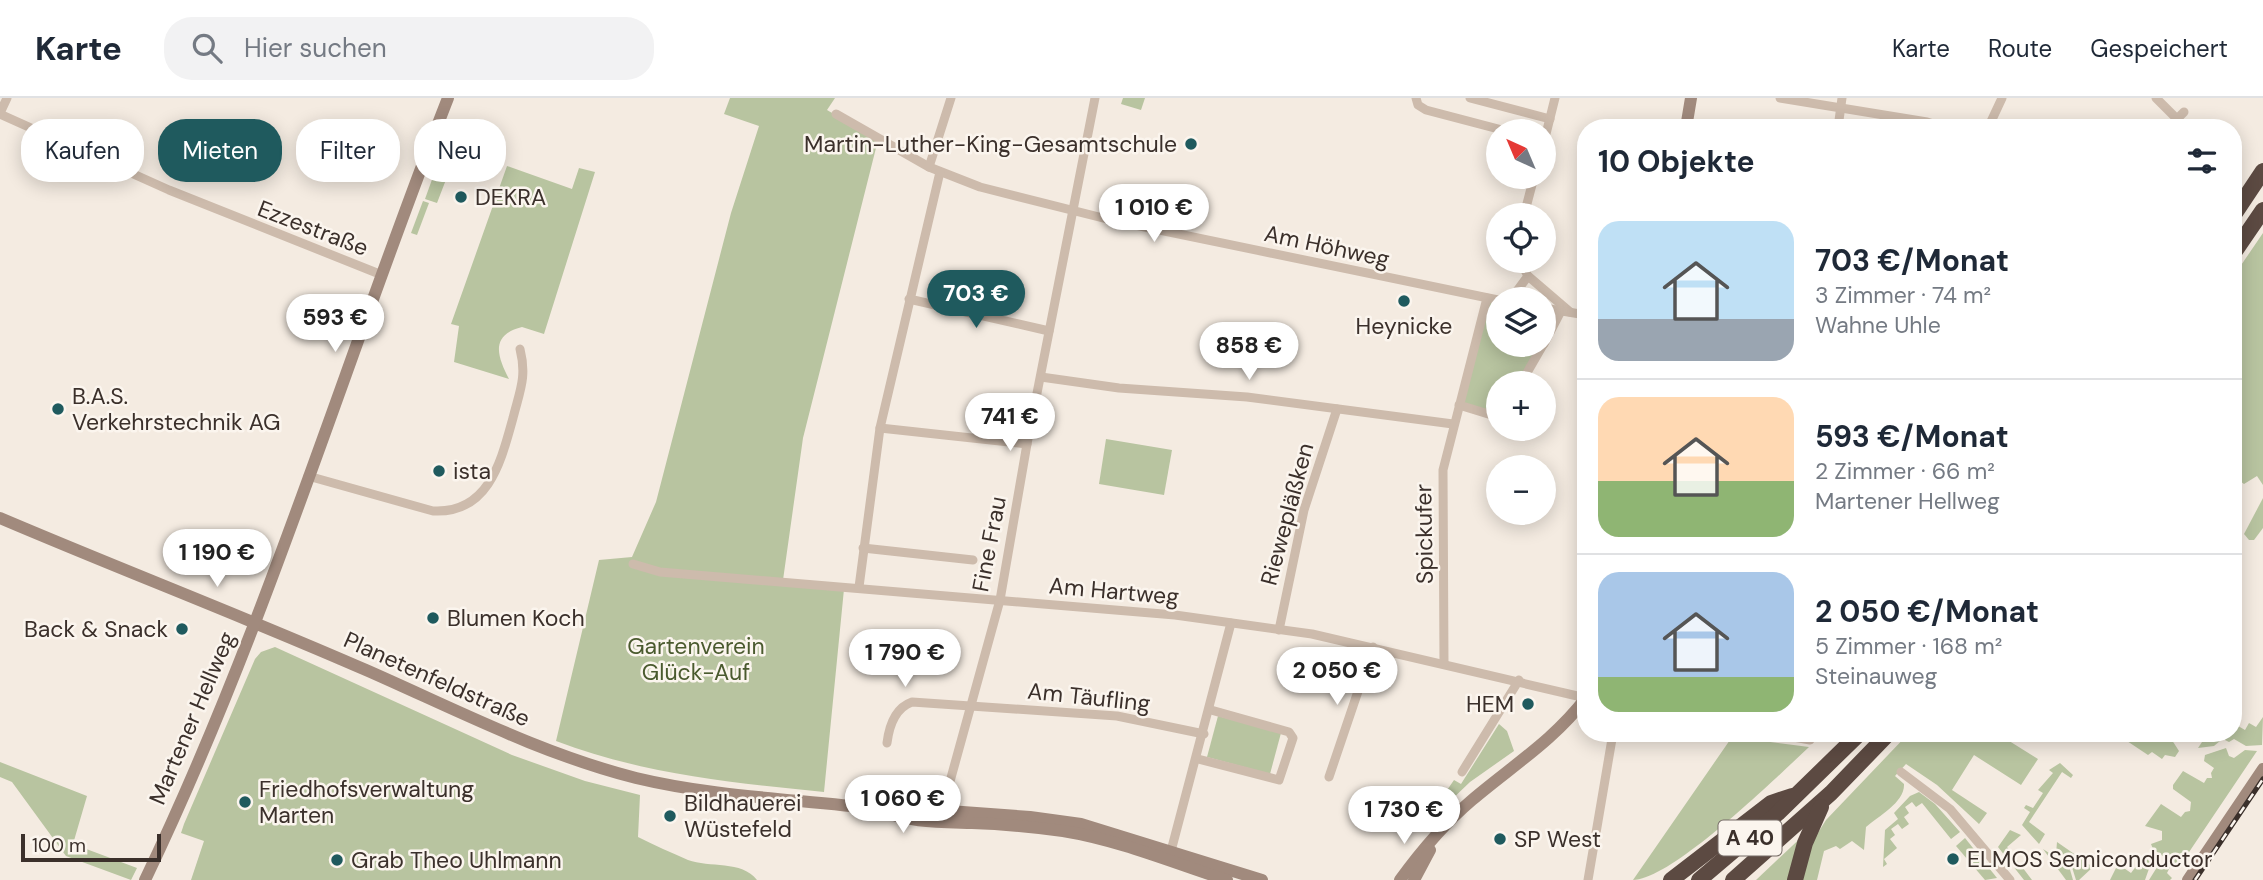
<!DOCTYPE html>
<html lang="de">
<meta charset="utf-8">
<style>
body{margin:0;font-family:"DM Sans",sans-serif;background:#f2f2f3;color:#1f2937;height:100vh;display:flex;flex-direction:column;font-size:26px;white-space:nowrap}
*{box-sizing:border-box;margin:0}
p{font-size:23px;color:#747a83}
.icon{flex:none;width:38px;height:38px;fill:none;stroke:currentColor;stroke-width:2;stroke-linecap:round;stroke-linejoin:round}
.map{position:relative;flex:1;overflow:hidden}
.sheet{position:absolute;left:1577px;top:21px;width:665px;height:623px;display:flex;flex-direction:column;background:#fff;border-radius:28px;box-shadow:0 4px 18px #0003}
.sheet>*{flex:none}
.banner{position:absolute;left:21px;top:21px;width:665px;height:63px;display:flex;gap:14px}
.needle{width:46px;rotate:316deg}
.tools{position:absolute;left:1486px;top:21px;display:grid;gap:14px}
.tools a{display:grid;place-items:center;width:70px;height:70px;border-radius:50%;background:#fff;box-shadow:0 4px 18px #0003;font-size:35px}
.scale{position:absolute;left:21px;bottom:18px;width:140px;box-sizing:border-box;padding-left:7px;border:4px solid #3b302b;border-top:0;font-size:19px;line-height:24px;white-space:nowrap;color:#3b302b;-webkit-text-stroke:5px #fbf5ee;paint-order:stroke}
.price{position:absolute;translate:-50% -60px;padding:0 16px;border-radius:24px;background:#fff;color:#222;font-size:23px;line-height:46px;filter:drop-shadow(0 2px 4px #0008)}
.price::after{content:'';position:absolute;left:50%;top:42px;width:21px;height:16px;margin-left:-10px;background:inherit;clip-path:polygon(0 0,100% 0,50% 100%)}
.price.active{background:#1f5a5e;color:#fff}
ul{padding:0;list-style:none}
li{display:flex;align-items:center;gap:21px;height:175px;padding:0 21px}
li+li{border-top:2px solid #e0e1e3}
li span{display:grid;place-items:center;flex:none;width:196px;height:140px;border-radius:21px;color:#555}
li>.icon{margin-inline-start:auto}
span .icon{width:84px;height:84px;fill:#fffc;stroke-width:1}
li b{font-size:30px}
h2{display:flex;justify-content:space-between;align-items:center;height:84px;padding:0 21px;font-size:30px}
.chip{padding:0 24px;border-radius:28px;background:#fff;box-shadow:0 4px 18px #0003;font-size:24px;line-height:63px}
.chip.active{background:#1f5a5e;color:#fff}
header{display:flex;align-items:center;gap:42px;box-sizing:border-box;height:98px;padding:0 35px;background:#fff;border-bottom:2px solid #e0e1e3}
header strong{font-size:33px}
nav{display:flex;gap:38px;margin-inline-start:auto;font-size:24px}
.search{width:490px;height:63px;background:#f2f2f3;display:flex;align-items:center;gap:18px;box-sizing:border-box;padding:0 24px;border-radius:28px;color:#747a83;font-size:26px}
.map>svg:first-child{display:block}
</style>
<header>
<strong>Karte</strong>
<div class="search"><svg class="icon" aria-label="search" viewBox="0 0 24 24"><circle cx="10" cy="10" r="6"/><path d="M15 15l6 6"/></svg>Hier suchen</div>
<nav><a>Karte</a><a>Route</a><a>Gespeichert</a></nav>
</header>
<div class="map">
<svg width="2263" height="782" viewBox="0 0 2263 782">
<rect width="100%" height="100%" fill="#f4ebe1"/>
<g fill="#b8c4a0">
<path d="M730,0H835L827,12L878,42L803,340L783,482L844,491L824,694C733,685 643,676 556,643L599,462L632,459L656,404L731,115L759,28L724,16Z"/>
<path d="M1123,0H1145L1141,12L1121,6Z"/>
<path d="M439,62L457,69L452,70L449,76L454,77L453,81L447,79L437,105L425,101Z"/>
<path d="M507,68L572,91L579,70L595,74L544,236L522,229C490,237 497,258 509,281L454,264L459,228L451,226Z"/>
<path d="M423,103L429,105L417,137L411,135Z"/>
<path d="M2263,135V387L2257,378L2244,386L2233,378V179Z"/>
<path d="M1487,200L1498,202V247H1543L1521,285H1498V319L1459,307Z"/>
<path d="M1106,341L1172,352L1164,397L1099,386Z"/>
<path d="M2263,400V430L2254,442H2249L2244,436Z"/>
<path d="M275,549L512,657L585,683L640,697L638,739C654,747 672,755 688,762C709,770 742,762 757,782H191L204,743L181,735L184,726L255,561L261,554Z"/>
<path d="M1218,618L1281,635L1270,676L1207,659Z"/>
<path d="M2263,619L2262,647L2246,648L2234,641L2229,644L2225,642L2226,635H2233V625L2245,632L2249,625L2256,629Z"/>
<path d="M1499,626L1507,633L1514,653L1470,684L1447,706L1441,701L1454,682L1461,686Z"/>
<path d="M1909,635H2010L2006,641L2038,661L2021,687L1974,657L1952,692L1987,715L1979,726L1937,687L1906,666L1895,678L1904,686C1905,704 1879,718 1866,729L1864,752L1852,743L1840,751L1836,748L1824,753L1817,782H1801L1811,746L1826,722Z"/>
<path d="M2115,635L2168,636L2179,653L2175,659L2165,657L2162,661L2152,654L2148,657Z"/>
<path d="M2208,635H2220V643L2214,648L2198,650Z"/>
<path d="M1732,639L1809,649C1778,678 1672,782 1633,782Z"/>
<path d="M2226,650L2229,658L2234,660L2245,652L2257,653L2181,766L2175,767L2153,751L2151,746L2162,742V733L2145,728L2161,706L2181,719L2185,714L2190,713L2191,704L2173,691V687L2183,673L2204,685L2207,680H2212L2211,675L2214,670L2204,663L2205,657Z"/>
<path d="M0,664L87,698L73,746L137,770L131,782L66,758L12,684L0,679Z"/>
<path d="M2060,665L2073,677L2071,680L2062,674L2029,724L2045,736L2039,746L2022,727L2030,714L2024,710L2026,707L2033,710L2043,695L2038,692L2053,675L2049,672Z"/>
<path d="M1919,694L1935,706L1960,734L1951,741L1922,705L1916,709L1912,704L1905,709L1909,715L1904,719L1909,726L1902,731L1898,726L1891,731L1895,737L1890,741L1897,750L1884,761L1887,766L1883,769L1885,732L1898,721L1894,715L1910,698Z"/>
<path d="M1809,732L1791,782H1756Z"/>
<path d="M2010,732L2021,737L2007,749L2032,782H2024L1998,749Z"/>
<path d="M1965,740L1997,780L1985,782L1956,748Z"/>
<path d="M2057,744L2093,769L2079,782H2076L2071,766L2056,756Z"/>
<path d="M2043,751L2069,768L2073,782H2066Z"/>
<path d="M2144,758L2151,765L2145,782H2110L2118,766L2131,775Z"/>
<path d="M2159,766L2170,769L2167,775L2172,780L2170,782H2149Z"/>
</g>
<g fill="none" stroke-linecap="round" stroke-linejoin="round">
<g stroke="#cdbbac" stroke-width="9">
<path d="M1416,0L1418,7L1426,12L1506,33"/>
<path d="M1470,0L1550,21"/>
<path d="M1780,0L1927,24L1945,30"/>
<path d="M2156,0L2177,21L2184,14"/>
<path d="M0,15L7,0"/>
<path d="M0,16L169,92L382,177"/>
<path d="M836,16L929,69L980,89L1111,122L1498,202"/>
<path d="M1838,30L1842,0"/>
<path d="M1988,30L2002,0"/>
<path d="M1544,44L1555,0"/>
<path d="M929,69L951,0"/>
<path d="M1524,117L1534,79"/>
<path d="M1520,163L1528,178L1570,214"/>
<path d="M909,201L1049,233"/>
<path d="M1511,201L1528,178"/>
<path d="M1544,210L1586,217"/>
<path d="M1544,246L1561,213"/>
<path d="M1041,279L1119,290L1247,299L1453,326"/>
<path d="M1521,285L1543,247"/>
<path d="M1459,307L1498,319"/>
<path d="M880,330L1027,346"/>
<path d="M308,378L433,413C489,416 501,363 513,320C520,292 527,279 520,251"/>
<path d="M863,450L973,462"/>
<path d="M633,466L660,474L1175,517L1312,536L1586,600"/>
<path d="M859,489L880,330L940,74"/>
<path d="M1279,532L1304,412L1337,311"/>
<path d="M1444,566L1443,372L1487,200"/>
<path d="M1771,635L1810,642"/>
<path d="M887,645C889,629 895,610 912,604L1117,618L1204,636"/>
<path d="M1198,661L1279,682L1293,640L1289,634L1211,612"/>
<path d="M1462,674L1519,582"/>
<path d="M1901,674L1950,711L2010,782"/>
<path d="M1329,679L1373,549"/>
<path d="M941,716L1000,502L1027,346L1095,0"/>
<path d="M1171,753L1231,525"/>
<path d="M1588,782L1613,635"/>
</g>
<g stroke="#a18a7d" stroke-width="12">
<path d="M1686,30L1691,0"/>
<path d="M0,420C122,472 245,519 366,572C455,611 541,656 636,680C715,699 797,701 877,711L894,709L1030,719L1081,726L1262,782"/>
<path d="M877,711C909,725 939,724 972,725C1002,726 1033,729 1063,733C1119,742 1174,765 1227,782"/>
<path d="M145,782C266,530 346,260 448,0"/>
<path d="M1400,782C1421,753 1445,725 1472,702C1512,668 1554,642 1586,600"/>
<path d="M1414,782L1430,752"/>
<path d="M2188,782L2263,671"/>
</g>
<g stroke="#5c4a42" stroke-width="16">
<path d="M2233,118L2263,73"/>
<path d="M2233,156L2263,112"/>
<path d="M1671,782L1771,705L1792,698"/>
<path d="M1699,782L1778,715L1860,635"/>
<path d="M1733,782L1831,695L1889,635"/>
<path d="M1795,782L1805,745L1821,709"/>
</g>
<defs>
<path id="rail" d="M2195,782L2263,681"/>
</defs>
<use href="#rail" stroke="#3b302b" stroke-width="5"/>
<use href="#rail" stroke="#fbf5ee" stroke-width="2.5" stroke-dasharray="8" stroke-linecap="butt"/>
</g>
<g fill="#1f5a5e" stroke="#fbf5ee" stroke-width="2.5">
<circle cx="1191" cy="46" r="7"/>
<circle cx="461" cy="99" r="7"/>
<circle cx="1404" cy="203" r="7"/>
<circle cx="58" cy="311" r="7"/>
<circle cx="439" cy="373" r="7"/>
<circle cx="433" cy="520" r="7"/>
<circle cx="182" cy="531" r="7"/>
<circle cx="1528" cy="606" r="7"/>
<circle cx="245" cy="704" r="7"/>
<circle cx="670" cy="718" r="7"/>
<circle cx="1500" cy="741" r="7"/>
<circle cx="1953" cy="761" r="7"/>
<circle cx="337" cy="762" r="7"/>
</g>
<g text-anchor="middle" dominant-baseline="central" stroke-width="5" stroke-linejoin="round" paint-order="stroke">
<rect fill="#fbf5ee" stroke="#756b66" stroke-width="2" x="1718.5" y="722.5" width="63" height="35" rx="5"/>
<g font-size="21" font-weight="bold" fill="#3b302b">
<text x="1750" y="740">A 40</text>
</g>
<g font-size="23" fill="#3b302b" stroke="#fbf5ee" text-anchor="start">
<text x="1177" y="46" text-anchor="end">Martin-Luther-King-Gesamtschule</text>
<text x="475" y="99">DEKRA</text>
<text x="1404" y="228" text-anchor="middle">Heynicke</text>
<text x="72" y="298">B.A.S.<tspan x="72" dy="26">Verkehrstechnik AG</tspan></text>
<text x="453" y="373">ista</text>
<text x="447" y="520">Blumen Koch</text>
<text x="168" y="531" text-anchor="end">Back &amp; Snack</text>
<text x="1514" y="606" text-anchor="end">HEM</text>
<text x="259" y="691">Friedhofsverwaltung<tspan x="259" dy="26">Marten</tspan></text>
<text x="684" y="705">Bildhauerei<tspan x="684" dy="26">Wüstefeld</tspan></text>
<text x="1514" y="741">SP West</text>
<text x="1967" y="761">ELMOS Semiconductor</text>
<text x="351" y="762">Grab Theo Uhlmann</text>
</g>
<g font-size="23" fill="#3b302b" stroke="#fbf5ee">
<text transform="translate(313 130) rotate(21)">Ezzestraße</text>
<text transform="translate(1327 148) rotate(12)">Am Höhweg</text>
<text transform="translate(1287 416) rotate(-75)">Riewepläßken</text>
<text transform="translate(1424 436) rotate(-91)">Spickufer</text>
<text transform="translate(989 446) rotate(-79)">Fine Frau</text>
<text transform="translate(1114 493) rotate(5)">Am Hartweg</text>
<text transform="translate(437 581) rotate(24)">Planetenfeldstraße</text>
<text transform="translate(1089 599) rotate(6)">Am Täufling</text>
<text transform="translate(192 620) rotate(-67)">Martener Hellweg</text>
</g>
<g font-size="23" fill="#4a5a2e" stroke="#fbf5ee">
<text x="696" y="548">Gartenverein<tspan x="696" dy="26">Glück-Auf</tspan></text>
</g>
</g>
</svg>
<div class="tools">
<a><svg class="needle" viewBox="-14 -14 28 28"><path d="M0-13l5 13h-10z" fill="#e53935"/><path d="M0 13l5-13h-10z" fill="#747a83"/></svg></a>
<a><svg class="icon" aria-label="locate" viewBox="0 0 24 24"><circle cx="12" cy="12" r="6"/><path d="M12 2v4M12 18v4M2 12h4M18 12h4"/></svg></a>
<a><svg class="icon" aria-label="layers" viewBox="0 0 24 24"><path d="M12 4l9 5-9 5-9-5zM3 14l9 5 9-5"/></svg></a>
<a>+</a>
<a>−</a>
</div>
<div class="scale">100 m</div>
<b class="price" style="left:1154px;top:146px">1 010 €</b>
<b class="price active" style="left:976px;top:232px">703 €</b>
<b class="price" style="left:335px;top:256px">593 €</b>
<b class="price" style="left:1249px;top:284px">858 €</b>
<b class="price" style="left:1010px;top:355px">741 €</b>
<b class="price" style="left:217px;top:491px">1 190 €</b>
<b class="price" style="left:905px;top:591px">1 790 €</b>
<b class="price" style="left:1337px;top:609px">2 050 €</b>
<b class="price" style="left:903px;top:737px">1 060 €</b>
<b class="price" style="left:1404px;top:748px">1 730 €</b>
<div class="banner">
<a class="chip">Kaufen</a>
<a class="chip active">Mieten</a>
<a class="chip">Filter</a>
<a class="chip">Neu</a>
</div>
<section class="sheet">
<h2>10 Objekte<svg class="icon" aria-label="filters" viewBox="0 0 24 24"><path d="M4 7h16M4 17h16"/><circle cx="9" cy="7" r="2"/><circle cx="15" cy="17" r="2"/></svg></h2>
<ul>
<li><span style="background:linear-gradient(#bfe0f5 70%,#9aa5b1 0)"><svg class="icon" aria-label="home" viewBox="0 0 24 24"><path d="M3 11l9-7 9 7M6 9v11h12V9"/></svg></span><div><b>703 €/Monat</b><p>3 Zimmer · 74 m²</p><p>Wahne Uhle</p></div></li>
<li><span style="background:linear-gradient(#ffd9b3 60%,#8fb573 0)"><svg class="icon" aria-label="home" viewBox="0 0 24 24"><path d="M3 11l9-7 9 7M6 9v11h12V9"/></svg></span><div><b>593 €/Monat</b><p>2 Zimmer · 66 m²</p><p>Martener Hellweg</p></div></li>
<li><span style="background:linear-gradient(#a9c7e8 75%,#8fb573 0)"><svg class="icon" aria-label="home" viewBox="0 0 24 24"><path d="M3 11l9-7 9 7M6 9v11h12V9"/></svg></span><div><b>2 050 €/Monat</b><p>5 Zimmer · 168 m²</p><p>Steinauweg</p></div></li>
</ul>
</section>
</div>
